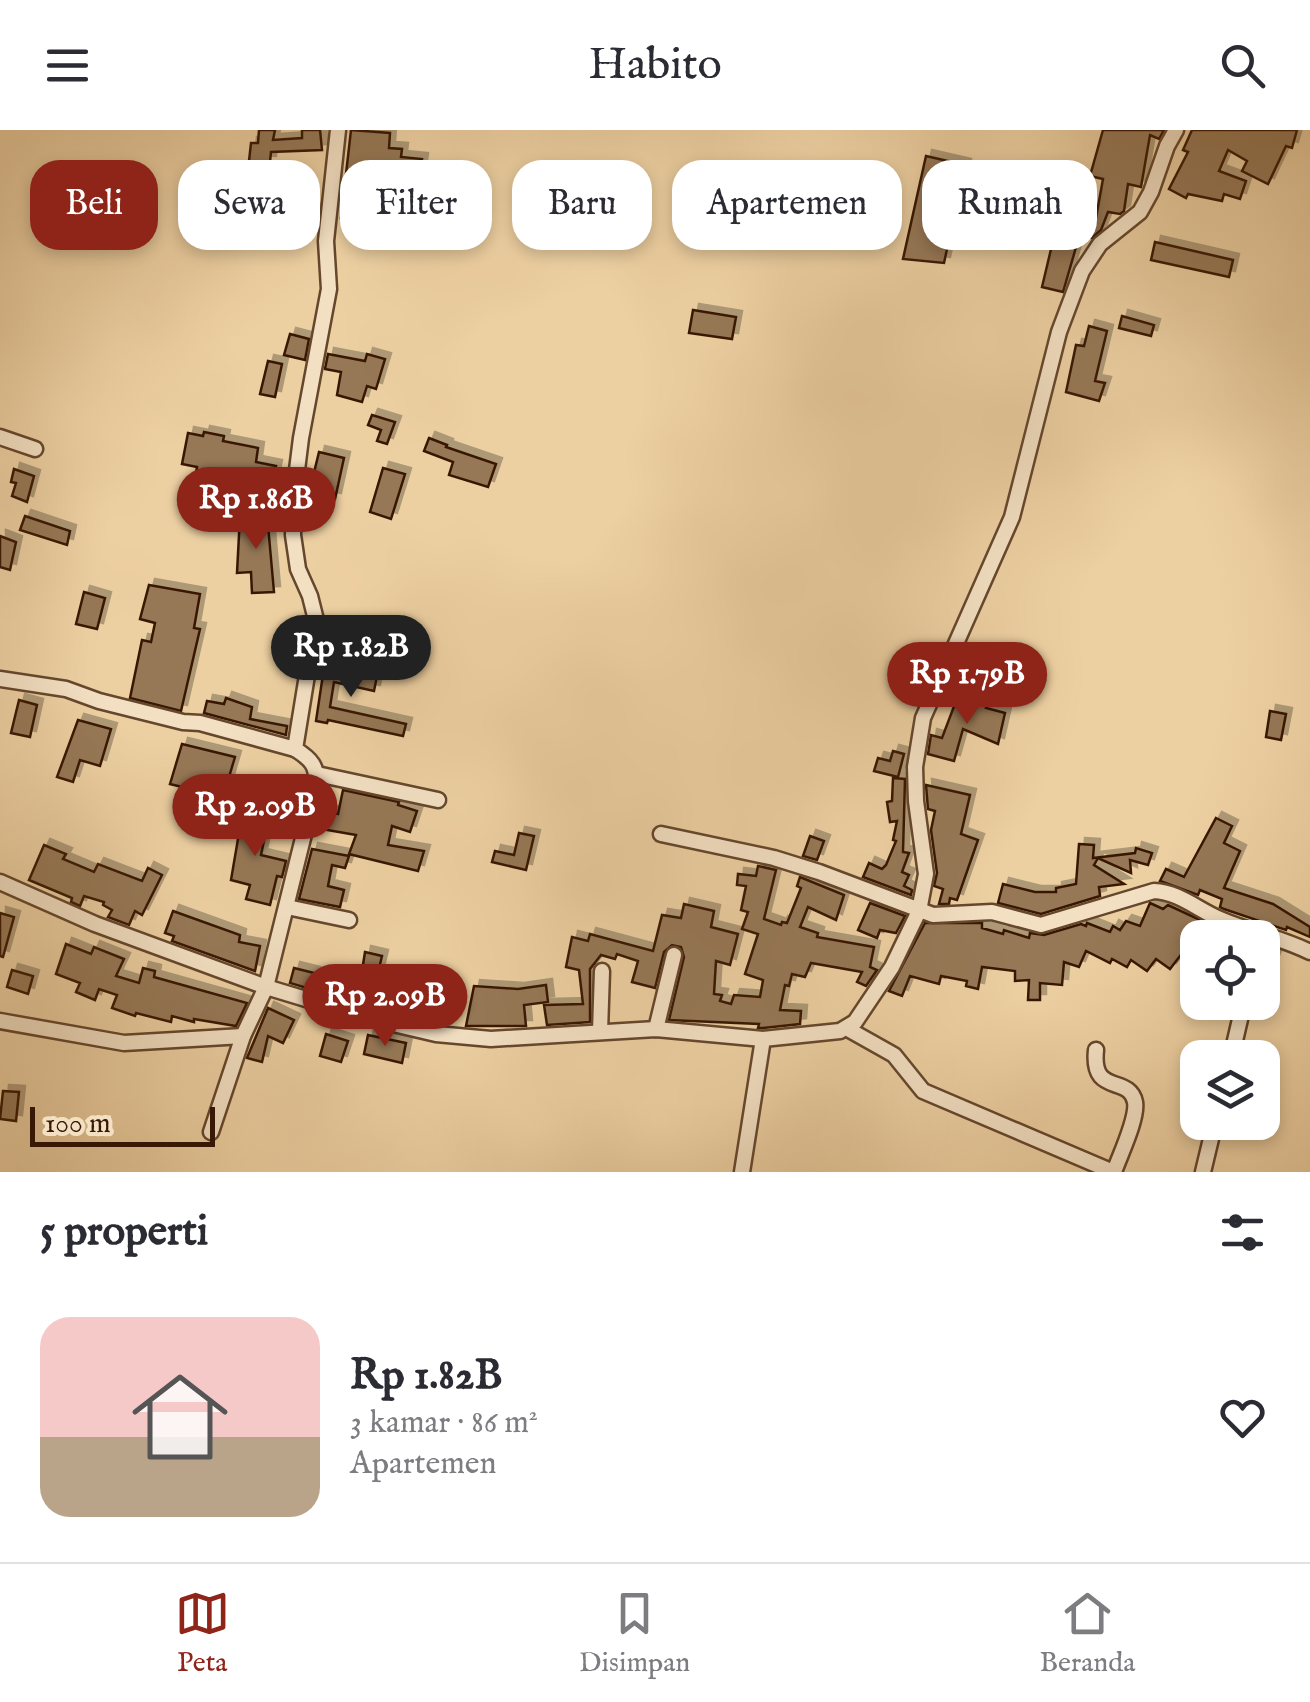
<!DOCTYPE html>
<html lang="id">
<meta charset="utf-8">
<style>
body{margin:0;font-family:"IM FELL English",serif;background:#f7f7f7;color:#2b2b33;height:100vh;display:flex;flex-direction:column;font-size:38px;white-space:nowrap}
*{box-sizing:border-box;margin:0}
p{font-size:32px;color:#7c7c81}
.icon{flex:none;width:55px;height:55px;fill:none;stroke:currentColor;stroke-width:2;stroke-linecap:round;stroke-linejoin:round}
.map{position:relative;height:1042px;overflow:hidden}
.sheet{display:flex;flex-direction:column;background:#fff;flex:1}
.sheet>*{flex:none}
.hud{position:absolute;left:30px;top:30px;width:1250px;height:90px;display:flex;gap:20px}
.fabs{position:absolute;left:1180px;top:790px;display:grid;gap:20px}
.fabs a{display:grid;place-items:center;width:100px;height:100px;border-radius:20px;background:#fff;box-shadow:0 5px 15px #0003;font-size:50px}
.scale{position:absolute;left:30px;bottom:25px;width:185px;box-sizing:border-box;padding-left:10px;border:5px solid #381906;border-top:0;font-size:28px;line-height:35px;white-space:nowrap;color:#381906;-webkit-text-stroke:8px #f3e0c3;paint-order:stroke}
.price{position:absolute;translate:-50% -85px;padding:0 22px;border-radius:35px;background:#8f2418;color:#fff;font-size:32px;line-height:65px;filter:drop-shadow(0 2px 5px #0008)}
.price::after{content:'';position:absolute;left:50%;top:60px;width:30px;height:22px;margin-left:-15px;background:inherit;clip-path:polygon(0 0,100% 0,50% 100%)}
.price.current{background:#222;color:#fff}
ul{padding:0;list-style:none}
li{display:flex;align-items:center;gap:30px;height:250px;padding:0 40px}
li span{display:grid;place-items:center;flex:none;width:280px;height:200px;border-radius:30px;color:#555}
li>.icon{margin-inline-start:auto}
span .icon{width:120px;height:120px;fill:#fffc;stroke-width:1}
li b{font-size:42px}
h2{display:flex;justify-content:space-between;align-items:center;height:120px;padding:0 40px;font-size:42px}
.chip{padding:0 35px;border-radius:30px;background:#fff;box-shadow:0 5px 15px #0003;font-size:35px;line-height:90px}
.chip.current{background:#8f2418;color:#fff}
header{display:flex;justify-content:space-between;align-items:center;height:130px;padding:0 40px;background:#fff;font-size:45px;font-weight:600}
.dock{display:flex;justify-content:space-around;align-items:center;height:140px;border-top:2px solid #e1e1e2;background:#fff;font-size:28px;color:#7c7c81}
.dock a{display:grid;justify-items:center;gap:5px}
.dock .current{color:#8f2418}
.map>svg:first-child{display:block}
</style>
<header><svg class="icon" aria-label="menu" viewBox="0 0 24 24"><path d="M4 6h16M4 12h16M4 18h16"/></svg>Habito<svg class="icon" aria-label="search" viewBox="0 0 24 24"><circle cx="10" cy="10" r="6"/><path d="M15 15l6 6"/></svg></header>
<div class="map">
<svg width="1310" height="1042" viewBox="0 0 1310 1042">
<defs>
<filter id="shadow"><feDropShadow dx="6" dy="-6" stdDeviation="0" flood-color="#0004"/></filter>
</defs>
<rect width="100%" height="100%" fill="#edd0a2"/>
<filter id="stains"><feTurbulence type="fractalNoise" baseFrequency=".002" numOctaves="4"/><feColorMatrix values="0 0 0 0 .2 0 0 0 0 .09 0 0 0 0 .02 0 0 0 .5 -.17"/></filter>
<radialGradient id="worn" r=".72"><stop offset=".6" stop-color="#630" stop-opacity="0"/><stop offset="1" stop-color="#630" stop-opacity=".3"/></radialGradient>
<g fill="#967857" stroke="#381906" stroke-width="2.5" filter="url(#shadow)">
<path d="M259,0H275L273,10L302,8V0H320L322,20L271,22L270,32L249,31L251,13H258Z"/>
<path d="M351,0L390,3L389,18L402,19L401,27L422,29L416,69L403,68L406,41L404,38L357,37L355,87L341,88Z"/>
<path d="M1103,0H1164L1159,9L1150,5L1141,57L1128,54L1124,81L1120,84L1108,82L1101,100L1092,108L1084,105L1092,86L1096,88L1103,49L1090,46Z"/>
<path d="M1192,0H1297L1292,18L1286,16L1268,54L1242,41L1247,31L1228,20L1219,41L1246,51L1240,69L1224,64L1222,71L1188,64L1186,68L1169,59L1188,22L1183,20Z"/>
<path d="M926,26L965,35L944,133L903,129Z"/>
<path d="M296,50L297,80H319L318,90H281L282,108L268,109L267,88L275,87V58H286V51Z"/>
<path d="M419,62L432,64L427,90L414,88Z"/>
<path d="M1057,94L1081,100L1063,162L1042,157Z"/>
<path d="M1155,112L1233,130L1229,147L1151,130Z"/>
<path d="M693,180L736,187L732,209L689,203Z"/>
<path d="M1122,186L1154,195L1151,206L1119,198Z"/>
<path d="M1089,196L1107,201L1095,251L1105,253L1099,271L1066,262L1076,215L1084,216Z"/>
<path d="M290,204L309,209L305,230L284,225Z"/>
<path d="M328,224L365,231L367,224L385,229L376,259L367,256L362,272L337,265L341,242L325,239Z"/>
<path d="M268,231L282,234L275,267L260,264Z"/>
<path d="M372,285L395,292L387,314L377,311L381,300L368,295Z"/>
<path d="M204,302L224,306L223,311L258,318L256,332L276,336L269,366L213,353L212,357L194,353L197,337L182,334L188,303L203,306Z"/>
<path d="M429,308L447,315L446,317L496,334L488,357L449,345L453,332L424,321Z"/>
<path d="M319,322L344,328L335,369L309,363Z"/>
<path d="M383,338L405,344L391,389L370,382Z"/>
<path d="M14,339L34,346L27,372L12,366L16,353L11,352Z"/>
<path d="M267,384L274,462L252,463L251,442L237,443L240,386Z"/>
<path d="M25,386L70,401L67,415L20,400Z"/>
<path d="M0,406L16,412L10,440L0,437Z"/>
<path d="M149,455L200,464L194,498L200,499L181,581L130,568L142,510L151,512L155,493L140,489Z"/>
<path d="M84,462L105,468L97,499L76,494Z"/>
<path d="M972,525L990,531L981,558L963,553Z"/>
<path d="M325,531L377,546L374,561L334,552L330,577L406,594L403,606L328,590L327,593L316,591Z"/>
<path d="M973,566L989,571L986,578L1005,583L998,614L963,599L954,631L928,624L931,605L942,608L956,571L970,576Z"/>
<path d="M226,568L252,577L250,589L287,596L286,605L204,583L207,571L224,574Z"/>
<path d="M19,570L37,575L30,607L11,603Z"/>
<path d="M1270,581L1286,584L1281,610L1266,607Z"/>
<path d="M78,590L111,599L100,636L80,630L73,652L57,647Z"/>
<path d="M182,614L235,627L223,667L210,664L207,680L191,678L194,660L170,654Z"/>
<path d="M893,621L904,624L898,647L874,641L878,628L890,631Z"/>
<path d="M893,648L905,649L903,722L909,723L902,742L909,745L904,756L912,760L911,765L863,747L869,733L882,739L886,735L896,711L893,710L897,691L890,692L887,672L892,671Z"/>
<path d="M926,655L970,665L961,704L978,710L957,770L950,768L949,774H939L943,759L934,756L937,743L931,700L935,681L928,679Z"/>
<path d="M343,660L399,672L398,675L417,681L410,702L392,696L388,715L424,721L418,741L349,724L356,705L316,698L321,680L338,684Z"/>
<path d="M239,681L269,687L261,725L286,731L282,747L277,746L270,775L246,769L250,755L231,750L239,703L235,702Z"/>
<path d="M1216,688L1232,696L1224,713L1240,721L1224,758L1273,774L1310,797V807L1287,797L1286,800L1224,779L1220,777L1222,769L1200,760L1198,765L1160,751L1166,739L1184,747Z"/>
<path d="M519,703L534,706L526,740L492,732L495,721L514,725Z"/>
<path d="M810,706L824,711L817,730L803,726Z"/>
<path d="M1079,714L1094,715L1093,728L1135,723L1136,718L1152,723L1148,735L1130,730L1131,743L1098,728L1094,735L1124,754L1099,757L1100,766L1041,784L998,773L1003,754L1035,762H1056V758L1076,754Z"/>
<path d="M44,715L66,724L63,729L94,742L98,734L142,751L148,738L162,745L142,785L135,781L129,795L108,787L112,780L103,775L104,772L84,766L80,776L71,772L72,768L29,750Z"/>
<path d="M312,719L349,726L345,738L332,735L328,756L344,760L340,777L299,769Z"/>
<path d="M758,736L776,740L764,789L781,795L782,792L787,793L801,758L797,756L800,747L844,765L836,790L808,777L800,797L818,803L817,807L874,817L870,837L877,840L866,856L857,852L862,842L811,833L805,847L792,844L789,856L785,855L780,880L801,881L800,894L763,898H758L759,894L669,890L684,827L681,817L672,815L664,822L655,858L632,852L638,831L617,824L615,829L601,825L590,839V892L547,895L544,875L583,874L579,840L566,837L572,807L588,811L590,804L653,821L662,785L681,788L684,774L714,781L711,797L738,804L730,835L716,831L714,864L722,865L720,871L731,874L734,865L760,867L763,850L745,844L758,804L742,799L748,782L741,780L746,756L737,755L738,744L756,746Z"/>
<path d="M870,773L905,786L896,803L880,800L877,808L858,800Z"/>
<path d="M1150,773L1163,779L1168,775L1239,808H1198V819L1189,832L1180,826L1170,839L1156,829L1147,841L1131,830L1127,837L1112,829L1110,833L1086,821L1079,837L1064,832L1062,855L1040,853V870H1028L1029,850L1015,851V841L982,837L978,859L966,856L967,851L941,846L939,854L910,846L902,866L889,861L925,793H982V798L1003,804L1004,800L1029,808L1030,803L1044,805L1081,794L1086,796L1087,793L1110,802L1113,796L1120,800L1126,791L1140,796Z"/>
<path d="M173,781L240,805L239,812L260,816L255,841L172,811L174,806L165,803Z"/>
<path d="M0,783L14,787L3,827L0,826Z"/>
<path d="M66,814L91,824L94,817L124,829L116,846L139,853L143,838L155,841L154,847L247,873L236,896L194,889V892L172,886L171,892L136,883L135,886L112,878L117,865L99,859L95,870L76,862L80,853L56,844Z"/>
<path d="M1262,815L1278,820L1262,856Z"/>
<path d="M365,822L382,826L375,855L408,864L403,885L357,873Z"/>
<path d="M294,838L314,843L310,859L290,853Z"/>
<path d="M12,840L33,846L28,864L7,857Z"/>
<path d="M546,855L548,872L524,875L526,896H466L474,856L518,859Z"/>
<path d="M268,878L294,890L283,913L268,906L262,932L247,928Z"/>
<path d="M326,904L348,911L341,932L320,926Z"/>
<path d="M368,905L406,913L402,933L364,924Z"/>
<path d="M3,961L19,962L16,991L0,989Z"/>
</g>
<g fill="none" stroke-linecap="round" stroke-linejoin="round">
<defs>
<g id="minor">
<path d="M0,307L35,319"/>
<path d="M0,549L66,559L99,571L183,592L200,593L295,619"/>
<path d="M317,644L438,670"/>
<path d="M661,704L774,728L819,742L933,785L992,782L1041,795L1154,761C1179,762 1198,780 1220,789C1250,802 1280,807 1310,822"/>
<path d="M0,752L95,794L266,857L372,889L436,904L491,909L656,899L763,909"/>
<path d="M287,777L349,790"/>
<path d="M0,891L124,913L243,906"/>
<path d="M846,898L894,925L923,961L1113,1042"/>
<path d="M656,899L674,825"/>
<path d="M600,902L602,841"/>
<path d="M1096,920C1091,967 1129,944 1135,972C1138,988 1120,1025 1114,1042"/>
<path d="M1231,928L1244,872"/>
<path d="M211,1002L243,906L266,857L316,656C318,636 311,629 295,619L316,490L310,466L298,439L293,405L294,364L301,308L329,159L326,111L338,0"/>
<path d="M742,1042L763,909L840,901L855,892L892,837L919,781L926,744L916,671L915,637L923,588L1012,387L1059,202L1082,141L1100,114L1140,82L1151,62L1167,16L1176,0"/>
<path d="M1203,1042L1215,992"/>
</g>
</defs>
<use href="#minor" stroke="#65472d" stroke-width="19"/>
<use href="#minor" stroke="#f3e0c3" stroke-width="14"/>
</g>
<rect width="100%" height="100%" filter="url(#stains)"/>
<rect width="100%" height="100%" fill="url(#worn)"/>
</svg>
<div class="fabs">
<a><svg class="icon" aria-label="locate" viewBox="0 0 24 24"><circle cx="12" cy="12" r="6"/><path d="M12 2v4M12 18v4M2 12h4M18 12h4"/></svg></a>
<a><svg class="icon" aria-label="layers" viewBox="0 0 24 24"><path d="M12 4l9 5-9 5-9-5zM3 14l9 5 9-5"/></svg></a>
</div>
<div class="scale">100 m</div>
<b class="price" style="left:256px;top:422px">Rp 1.86B</b>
<b class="price current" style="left:351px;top:570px">Rp 1.82B</b>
<b class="price" style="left:967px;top:597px">Rp 1.79B</b>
<b class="price" style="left:255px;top:729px">Rp 2.09B</b>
<b class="price" style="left:385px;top:919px">Rp 2.09B</b>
<div class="hud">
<a class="chip current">Beli</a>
<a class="chip">Sewa</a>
<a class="chip">Filter</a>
<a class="chip">Baru</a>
<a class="chip">Apartemen</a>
<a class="chip">Rumah</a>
</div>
</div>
<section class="sheet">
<h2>5 properti<svg class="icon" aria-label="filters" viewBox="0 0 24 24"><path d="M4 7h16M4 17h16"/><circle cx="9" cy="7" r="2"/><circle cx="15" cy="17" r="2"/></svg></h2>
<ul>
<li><span style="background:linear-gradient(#f6c9c9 60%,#b9a48a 0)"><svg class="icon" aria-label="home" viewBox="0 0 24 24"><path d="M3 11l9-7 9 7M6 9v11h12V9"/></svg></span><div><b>Rp 1.82B</b><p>3 kamar · 86 m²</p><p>Apartemen</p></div><svg class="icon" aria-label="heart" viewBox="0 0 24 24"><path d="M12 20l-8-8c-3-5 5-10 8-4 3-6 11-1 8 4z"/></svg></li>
</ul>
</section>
<nav class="dock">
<a class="current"><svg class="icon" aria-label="map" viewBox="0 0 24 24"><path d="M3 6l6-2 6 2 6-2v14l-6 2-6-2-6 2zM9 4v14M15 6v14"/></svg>Peta</a>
<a><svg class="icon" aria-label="saved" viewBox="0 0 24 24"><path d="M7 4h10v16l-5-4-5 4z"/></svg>Disimpan</a>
<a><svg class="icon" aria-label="home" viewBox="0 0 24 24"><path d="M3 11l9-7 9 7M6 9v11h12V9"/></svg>Beranda</a>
</nav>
